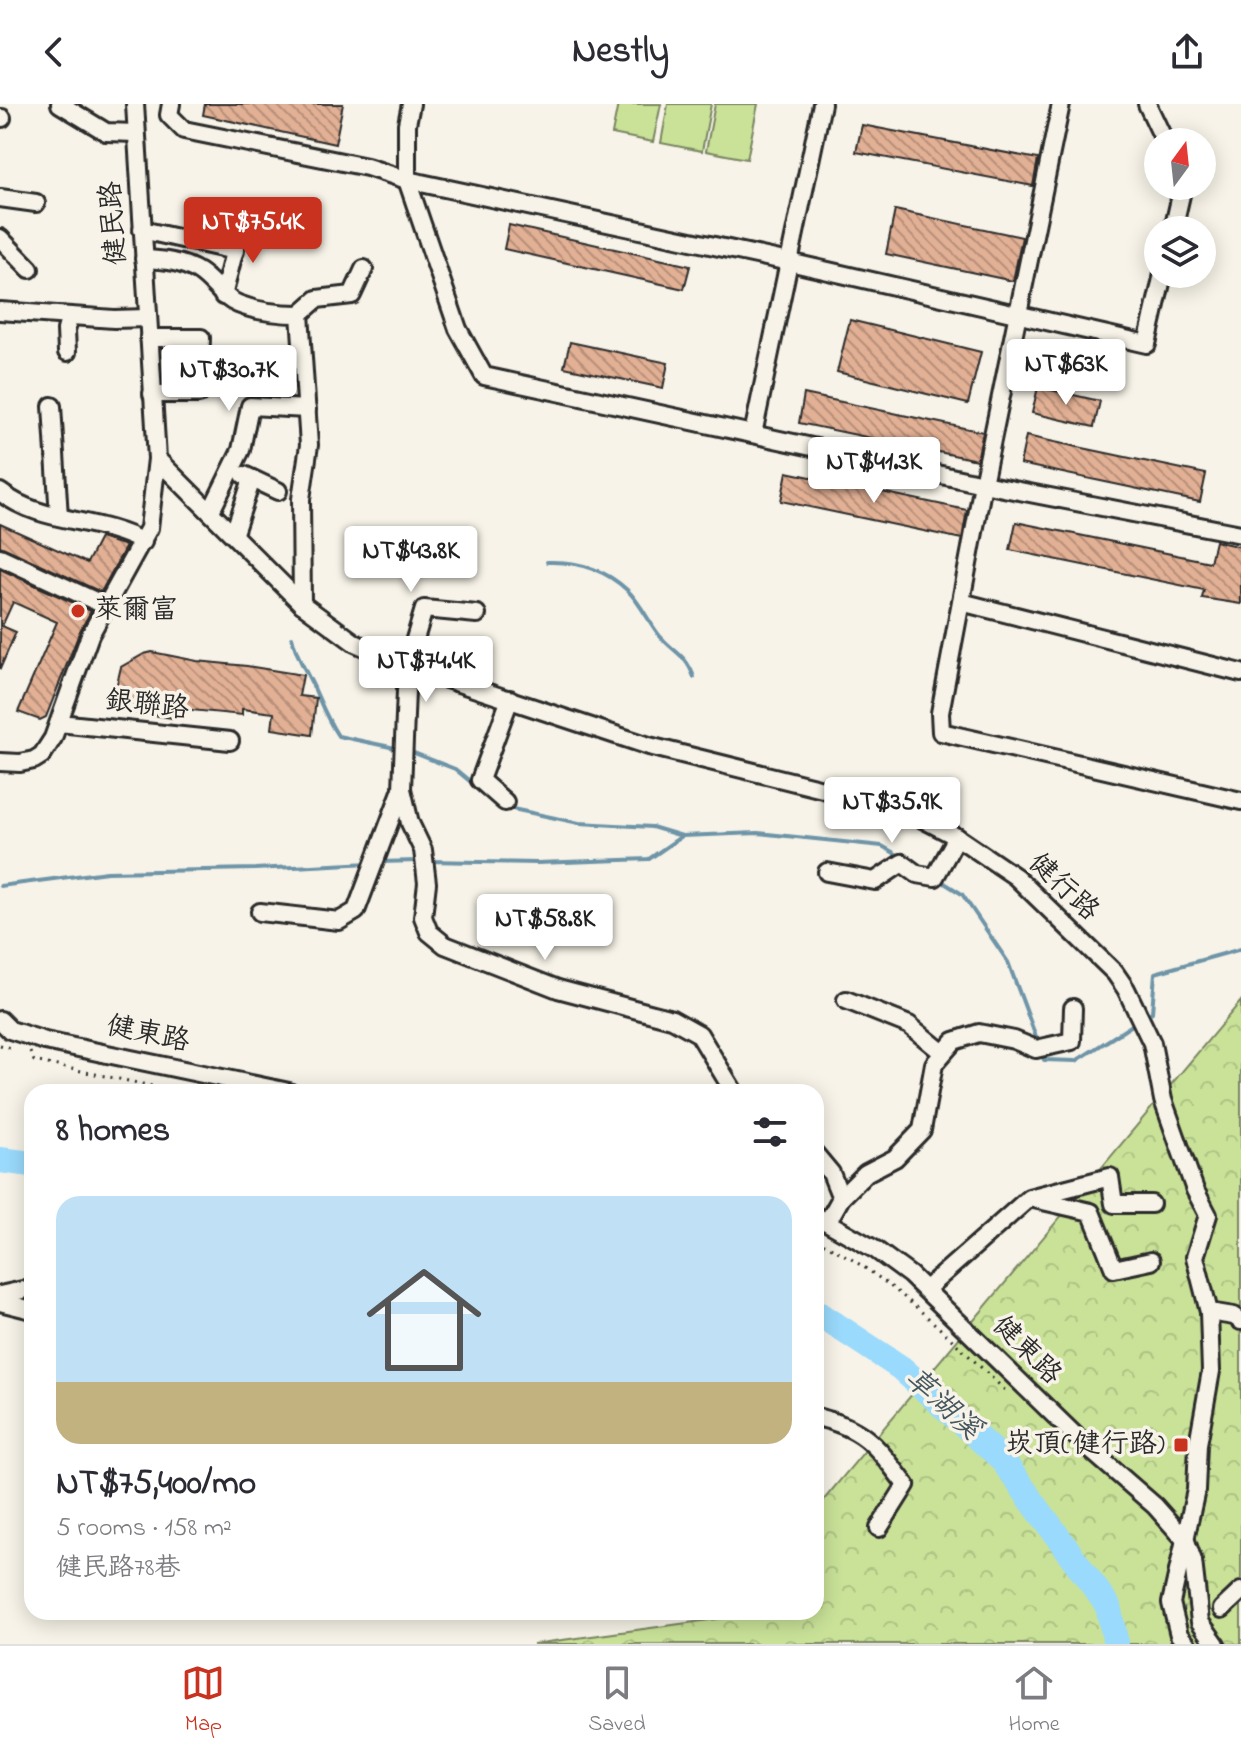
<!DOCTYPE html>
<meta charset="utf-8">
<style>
body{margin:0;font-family:"Indie Flower","LXGW WenKai TC",sans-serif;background:#f7f7f7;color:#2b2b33;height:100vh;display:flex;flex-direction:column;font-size:30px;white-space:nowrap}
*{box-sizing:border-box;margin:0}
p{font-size:26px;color:#7c7c81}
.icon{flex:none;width:44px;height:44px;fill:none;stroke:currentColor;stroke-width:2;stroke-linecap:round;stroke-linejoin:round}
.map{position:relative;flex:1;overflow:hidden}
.details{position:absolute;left:24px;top:980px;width:800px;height:536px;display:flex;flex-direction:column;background:#fff;border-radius:24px;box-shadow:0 4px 20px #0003}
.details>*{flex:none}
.needle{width:52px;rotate:15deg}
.fabs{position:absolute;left:1144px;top:24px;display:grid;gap:16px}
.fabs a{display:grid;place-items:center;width:72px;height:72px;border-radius:50%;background:#fff;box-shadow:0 4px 20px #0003;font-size:40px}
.price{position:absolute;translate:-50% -68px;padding:0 18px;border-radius:8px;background:#fff;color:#222;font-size:26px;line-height:52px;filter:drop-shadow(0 2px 4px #0008)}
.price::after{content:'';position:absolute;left:50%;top:48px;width:24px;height:18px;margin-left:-12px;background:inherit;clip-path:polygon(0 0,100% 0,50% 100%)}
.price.current{background:#c8321e;color:#fff}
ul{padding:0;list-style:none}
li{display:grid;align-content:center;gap:16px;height:424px;padding:0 32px}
li span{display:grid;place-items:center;height:248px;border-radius:24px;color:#555}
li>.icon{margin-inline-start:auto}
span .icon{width:144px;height:144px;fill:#fffc;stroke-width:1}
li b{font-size:34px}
h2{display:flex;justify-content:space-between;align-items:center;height:96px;padding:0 32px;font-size:34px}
header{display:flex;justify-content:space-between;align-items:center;height:104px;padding:0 32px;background:#fff;font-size:36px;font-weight:800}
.dock{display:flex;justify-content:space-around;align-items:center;height:112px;border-top:2px solid #e1e1e2;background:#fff;font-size:22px;color:#7c7c81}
.dock a{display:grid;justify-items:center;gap:4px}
.dock .current{color:#c8321e}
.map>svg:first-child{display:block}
</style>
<header><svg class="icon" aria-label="back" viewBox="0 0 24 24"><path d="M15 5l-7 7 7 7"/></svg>Nestly<svg class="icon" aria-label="share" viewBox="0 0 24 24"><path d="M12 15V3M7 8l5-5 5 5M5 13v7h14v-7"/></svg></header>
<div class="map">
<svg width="1241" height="1540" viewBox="0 0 1241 1540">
<defs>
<pattern id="forest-crowns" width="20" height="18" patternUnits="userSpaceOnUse" patternTransform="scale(2)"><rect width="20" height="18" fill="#c9e298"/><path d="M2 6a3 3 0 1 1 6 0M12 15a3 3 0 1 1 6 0" fill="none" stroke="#adc283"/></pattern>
<pattern id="building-back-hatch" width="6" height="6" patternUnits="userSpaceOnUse" patternTransform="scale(2)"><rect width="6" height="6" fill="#e2b094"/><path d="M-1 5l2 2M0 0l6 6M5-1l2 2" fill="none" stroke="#b78f79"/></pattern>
</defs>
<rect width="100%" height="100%" fill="#f7f3e8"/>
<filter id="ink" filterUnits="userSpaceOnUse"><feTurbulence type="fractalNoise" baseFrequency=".0125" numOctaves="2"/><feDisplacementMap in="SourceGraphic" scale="16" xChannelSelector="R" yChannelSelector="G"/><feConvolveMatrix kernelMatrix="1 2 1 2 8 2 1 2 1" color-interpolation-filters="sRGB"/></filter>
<g filter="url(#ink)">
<g fill="#c9e298" stroke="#7a8662" stroke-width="2">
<path d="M618,0H661L653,38L612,30Z"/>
<path d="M668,0H711L702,47L661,39Z"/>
<path d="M715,0H758L747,55L706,47Z"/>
</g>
<path fill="url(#forest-crowns)" stroke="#7a8662" stroke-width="2" d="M1241,897V1540H533L724,1514L730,1508H816V1405Z"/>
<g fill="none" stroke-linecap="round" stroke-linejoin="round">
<g stroke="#6e94a8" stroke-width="4">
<path d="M547,458C576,457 605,465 627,486C640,498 648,517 659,531C674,549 685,549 694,573"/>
<path d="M292,533C296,553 307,568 315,586C322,602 328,617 338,632L400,645"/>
<path d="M409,647L455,665L478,684"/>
<path d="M508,704L579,719L652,723L682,732"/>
<path d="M427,757L537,759L649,755L682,732L758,729L882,742L903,754"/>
<path d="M379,758L418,757"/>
<path d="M938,775L962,790L1008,858L1039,941"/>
<path d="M0,782L107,768L255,765L370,759"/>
<path d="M1144,913L1152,908L1155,869L1241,845"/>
<path d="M1042,949L1044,956L1076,957L1137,918"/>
</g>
<g stroke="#9adafc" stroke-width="26">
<path d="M0,1056L32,1060"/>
<path d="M816,1208L901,1264L1001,1354L1108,1502L1116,1540"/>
</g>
</g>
<g fill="url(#building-back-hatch)" stroke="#2b2b2b" stroke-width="2">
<path d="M205,0H343L335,40L203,11Z"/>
<path d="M862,21L1038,55L1033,82L856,48Z"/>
<path d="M895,106L1022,133L1013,177L886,150Z"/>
<path d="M509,121L690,162L684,185L504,145Z"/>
<path d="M850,216L981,248L968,300L837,268Z"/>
<path d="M570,238L668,259L663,284L564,263Z"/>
<path d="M1038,283L1100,297L1094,323L1032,309Z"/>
<path d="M804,290L983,328L977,356L799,319Z"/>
<path d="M1026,332L1206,370L1200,398L1020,360Z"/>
<path d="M787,368L967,406L962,435L781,397Z"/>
<path d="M1016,418L1210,458L1215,437L1241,443V500L1202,494L1204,486L1010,446Z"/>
<path d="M0,420L87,459L100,434L126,442L101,488L0,442Z"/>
<path d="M0,465L91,507L80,527L46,613L40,616L18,608L57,518L13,498L2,522L16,528L0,565Z"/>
<path d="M152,548L197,557L247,562L303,571L299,592L316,594L312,631L272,625L274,609L242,605V611L181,605L180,615L111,605L121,563L144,550Z"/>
</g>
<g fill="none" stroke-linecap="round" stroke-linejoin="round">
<defs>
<g id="minor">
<path d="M60,0L106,28L136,29"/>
<path d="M171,0L169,11L184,26L367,63L407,76L789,158L1147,240L1163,170"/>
<path d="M411,0L407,20V76L458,225L484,272L983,380L1241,430"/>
<path d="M1061,0L983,380L940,609L941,628L1241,697"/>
<path d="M1147,0L1165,38"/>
<path d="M0,14H2"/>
<path d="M0,94L36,99"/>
<path d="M142,126L235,147"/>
<path d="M1173,126L1183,82"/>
<path d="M0,134L30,165"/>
<path d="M144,155C163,156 182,157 199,168C213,177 221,193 238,200C258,208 280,210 300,210L317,195L352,191L364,165"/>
<path d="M223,192L241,120"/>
<path d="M0,207L114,215L147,214"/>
<path d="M300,210L309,341L301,395L302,500"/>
<path d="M149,234H201L199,290H152"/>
<path d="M67,248L66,226L70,212"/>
<path d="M52,302L59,413"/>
<path d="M753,330L822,0"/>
<path d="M157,355L302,500L355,539L407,562L649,642L851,692L915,711L957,733L1016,773L1115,869L1126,885L1152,939L1163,996L1195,1086L1208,1111L1195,1153L1209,1208L1211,1267L1198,1340L1196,1386L1171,1499L1179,1531L1187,1540"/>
<path d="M244,371L278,387"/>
<path d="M0,388C41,420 98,413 143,438"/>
<path d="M211,407L241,346L250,302L307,305"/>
<path d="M234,429L252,375"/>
<path d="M0,453L106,502"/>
<path d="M961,498L1241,569"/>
<path d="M477,510L424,505L407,562L402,685L410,719L423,746L427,779L423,813L429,828L445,841L558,885L672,915L699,930L734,988"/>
<path d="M59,619L230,637"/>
<path d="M0,658L20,659L34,656L42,651L53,634L90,531L149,424L157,355L135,0"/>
<path d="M505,698L480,676L510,595"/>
<path d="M827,768L875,777L902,759L917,770L935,773L957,733"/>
<path d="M260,808L339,817L356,807L402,685"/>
<path d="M846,896L909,921L943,949"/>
<path d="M0,916L10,926L45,937L289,988"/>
<path d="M816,1051L831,1069L841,1094"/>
<path d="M1034,1095L1091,1108L1114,1165L1151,1157"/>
<path d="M816,1112L876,1146L910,1171L1086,1342L1155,1402L1186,1437L1193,1457L1200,1518L1216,1540"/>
<path d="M828,1117L841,1094L866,1069L895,1054L922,1026L934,960L954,937L979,929L1014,936L1036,945L1072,937L1073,904"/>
<path d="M926,1185L1029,1094L1110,1073L1114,1100H1151"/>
<path d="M0,1191L32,1184"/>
<path d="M0,1198L32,1206"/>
<path d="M1209,1208L1234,1212L1241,1217"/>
<path d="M816,1313C866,1324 877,1343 906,1381L879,1424"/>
<path d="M1222,1505L1241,1487"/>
</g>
</defs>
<use href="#minor" stroke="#2b2b2b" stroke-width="22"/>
<g stroke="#2b2b2b" stroke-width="3" stroke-dasharray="2 6" stroke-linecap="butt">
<path d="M0,941L15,945"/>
<path d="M30,948L34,957L180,988"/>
<path d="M816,1136C891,1171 948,1233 1007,1288"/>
</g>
<use href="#minor" stroke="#f7f3e8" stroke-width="16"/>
</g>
</g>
<g fill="#c8321e" stroke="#f7f3e8" stroke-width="3">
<circle cx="78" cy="507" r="8"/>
<rect x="1173" y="1333" width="16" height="16" rx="4"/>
</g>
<g text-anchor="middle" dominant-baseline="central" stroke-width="7" stroke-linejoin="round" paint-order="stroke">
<g font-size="28" fill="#2b2b2b" stroke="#f7f3e8">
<text transform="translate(115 119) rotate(-94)">健民路</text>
<text transform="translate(147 602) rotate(6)">銀聯路</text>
<text transform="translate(1063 784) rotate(43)">健行路</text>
<text transform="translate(148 931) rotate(12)">健東路</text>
<text transform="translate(1026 1247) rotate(45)">健東路</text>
</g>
<g font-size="28" fill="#2b2b2b" stroke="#f7f3e8" text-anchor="start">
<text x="94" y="507">萊爾富</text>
<text x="1165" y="1341" text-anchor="end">崁頂(健行路)</text>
</g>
<g font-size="30" font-style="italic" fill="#47575f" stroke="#f7f3e8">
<text transform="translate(942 1301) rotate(42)">草湖溪</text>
</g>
</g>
</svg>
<div class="fabs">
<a><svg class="needle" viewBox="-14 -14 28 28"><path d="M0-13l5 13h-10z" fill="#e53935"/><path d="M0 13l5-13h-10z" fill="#7c7c81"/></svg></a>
<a><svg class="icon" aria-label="layers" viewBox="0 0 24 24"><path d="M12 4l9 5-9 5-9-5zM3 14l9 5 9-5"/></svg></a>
</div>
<b class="price current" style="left:253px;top:161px">NT$75.4K</b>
<b class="price" style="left:1066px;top:303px">NT$63K</b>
<b class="price" style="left:229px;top:309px">NT$30.7K</b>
<b class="price" style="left:874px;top:401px">NT$41.3K</b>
<b class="price" style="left:411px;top:490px">NT$43.8K</b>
<b class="price" style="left:426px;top:600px">NT$74.4K</b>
<b class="price" style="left:892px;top:741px">NT$35.9K</b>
<b class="price" style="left:545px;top:858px">NT$58.8K</b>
<section class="details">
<h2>8 homes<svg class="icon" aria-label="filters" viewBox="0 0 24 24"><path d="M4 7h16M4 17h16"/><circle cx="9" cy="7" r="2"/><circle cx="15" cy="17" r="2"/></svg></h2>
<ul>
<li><span style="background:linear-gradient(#bfe0f5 75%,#c2b280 0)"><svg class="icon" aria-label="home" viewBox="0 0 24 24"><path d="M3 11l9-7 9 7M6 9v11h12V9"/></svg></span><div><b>NT$75,400/mo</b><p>5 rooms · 158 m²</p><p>健民路78巷</p></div></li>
</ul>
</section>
</div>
<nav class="dock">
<a class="current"><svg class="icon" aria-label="map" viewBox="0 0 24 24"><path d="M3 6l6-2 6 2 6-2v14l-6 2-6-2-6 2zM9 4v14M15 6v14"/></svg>Map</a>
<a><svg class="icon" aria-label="saved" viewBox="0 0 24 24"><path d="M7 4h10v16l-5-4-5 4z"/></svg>Saved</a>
<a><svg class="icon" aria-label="home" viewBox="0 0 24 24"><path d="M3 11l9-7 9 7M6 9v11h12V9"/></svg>Home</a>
</nav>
